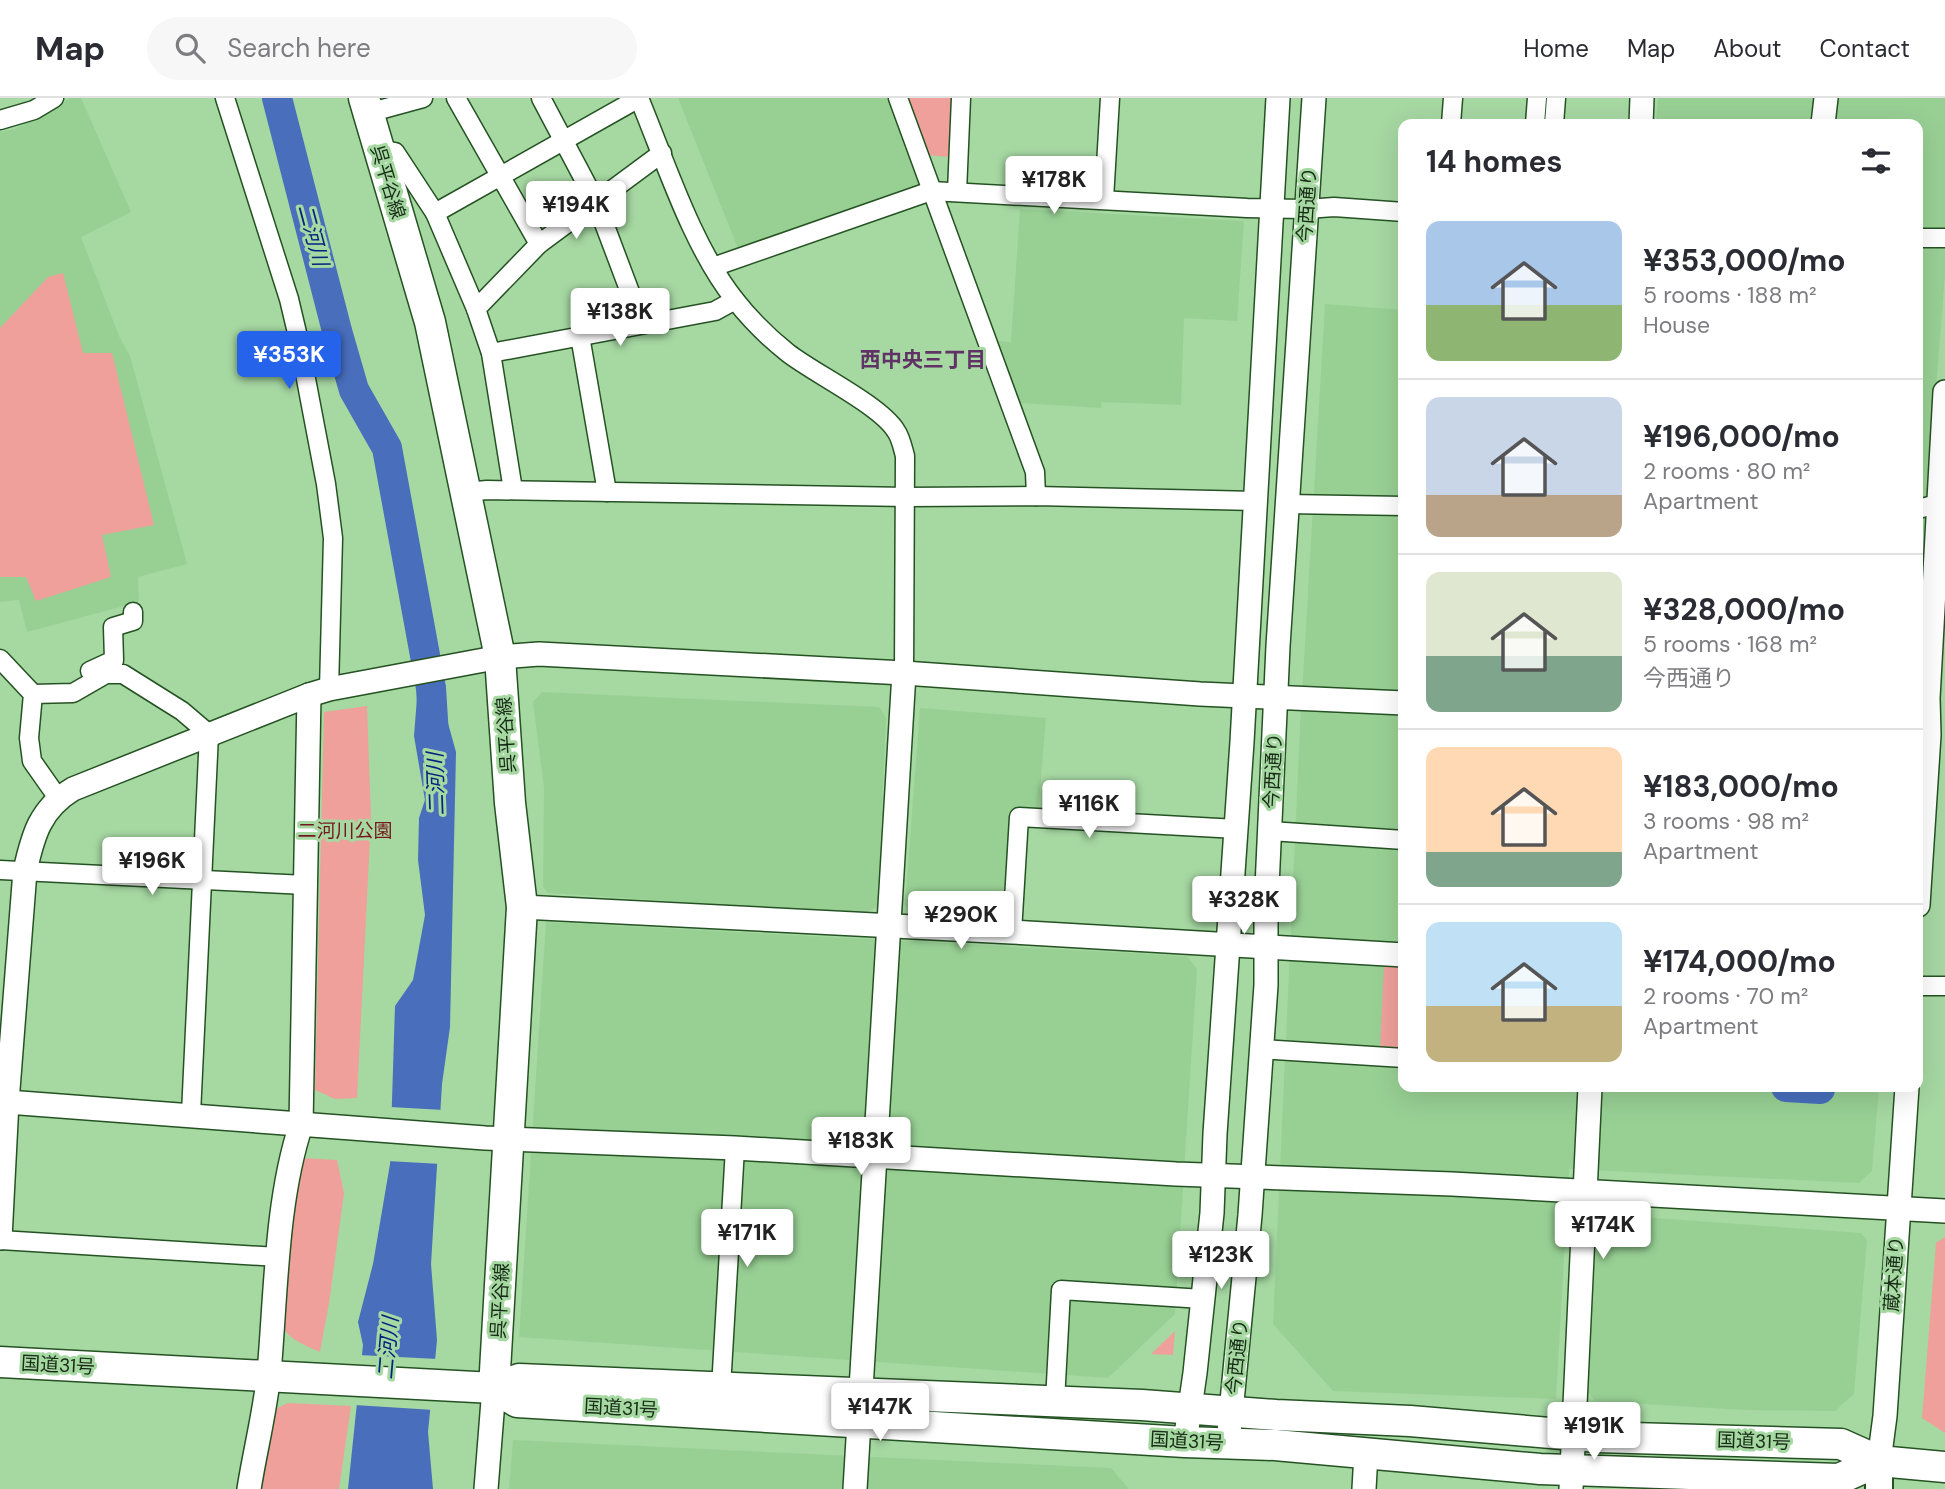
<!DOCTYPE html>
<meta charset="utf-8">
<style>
body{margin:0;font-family:"DM Sans","Noto Sans JP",sans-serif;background:#f7f7f7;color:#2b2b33;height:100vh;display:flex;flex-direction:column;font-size:26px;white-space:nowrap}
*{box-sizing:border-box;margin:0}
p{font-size:23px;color:#7c7c81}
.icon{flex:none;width:38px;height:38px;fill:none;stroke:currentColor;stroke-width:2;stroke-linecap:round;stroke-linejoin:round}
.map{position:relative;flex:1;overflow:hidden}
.panel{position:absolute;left:1398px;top:21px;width:525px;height:973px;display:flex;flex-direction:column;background:#fff;border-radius:14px;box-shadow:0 7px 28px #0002}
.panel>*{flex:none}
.price{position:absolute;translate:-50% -60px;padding:0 16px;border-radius:7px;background:#fff;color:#222;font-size:23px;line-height:46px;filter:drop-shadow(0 2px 4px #0008)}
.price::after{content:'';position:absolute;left:50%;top:42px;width:21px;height:16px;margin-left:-10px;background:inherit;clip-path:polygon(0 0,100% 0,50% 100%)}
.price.on{background:#2563eb;color:#fff}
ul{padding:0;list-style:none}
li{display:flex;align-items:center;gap:21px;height:175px;padding:0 28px}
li+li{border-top:2px solid #e1e1e2}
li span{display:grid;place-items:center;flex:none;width:196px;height:140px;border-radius:14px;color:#555}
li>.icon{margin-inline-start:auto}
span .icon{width:84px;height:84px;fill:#fffc;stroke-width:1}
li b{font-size:30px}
h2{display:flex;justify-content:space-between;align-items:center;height:84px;padding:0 28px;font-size:30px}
header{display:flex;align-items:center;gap:42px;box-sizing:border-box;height:98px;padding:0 35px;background:#fff;border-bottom:2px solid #e1e1e2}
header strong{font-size:33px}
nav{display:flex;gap:38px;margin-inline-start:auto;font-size:24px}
.search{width:490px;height:63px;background:#f7f7f7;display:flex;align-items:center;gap:18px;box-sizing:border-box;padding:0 24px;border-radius:38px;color:#7c7c81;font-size:26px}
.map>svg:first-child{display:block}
</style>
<header>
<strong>Map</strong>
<div class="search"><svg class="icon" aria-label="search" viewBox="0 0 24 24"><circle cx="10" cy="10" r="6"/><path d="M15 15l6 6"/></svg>Search here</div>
<nav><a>Home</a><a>Map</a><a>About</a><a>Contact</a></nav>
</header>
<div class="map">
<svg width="1945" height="1391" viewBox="0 0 1945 1391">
<rect width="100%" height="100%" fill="#a6d8a2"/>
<g fill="#98d094">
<path d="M70,0H81L131,114L81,139L119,238L130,258L187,466L138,479L139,504L27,534L19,502L0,504V34L14,31L53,12Z"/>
<path d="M678,0H890L922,90L739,153Z"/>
<path d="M1658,0H1945V177L1918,510V26H1656Z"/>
<path d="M1020,111L1244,123L1237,223L1184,220L1181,307L1102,304L1101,310L1020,305L998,243L1011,244Z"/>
<path d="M1325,206L1403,212L1404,989H1879L1872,1073L1859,1085L1569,1071L1556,1301L1333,1293L1273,1226L1300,630Z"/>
<path d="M542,594L879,609L886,620L878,809L861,816L548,795L543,789L544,690L533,604Z"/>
<path d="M920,610L1046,620L1038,715L1013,713L1007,818L917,815L905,807Z"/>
<path d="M546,824L1187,858L1197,871L1175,1216L1108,1280L519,1239Z"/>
<path d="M1613,1117L1861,1135L1867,1142L1854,1296L1835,1313L1744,1312L1595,1303L1588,1294L1596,1129Z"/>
<path d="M513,1342L1111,1370L1129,1391H509Z"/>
</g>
<g fill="#efa09b">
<path d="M906,0H953L951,59L925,57Z"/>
<path d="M63,175L83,255H112L154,427L102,437L111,479L36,503L26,479H0V230L48,179Z"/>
<path d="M367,608L371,720L357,1000L335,1001L315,992L324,614Z"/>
<path d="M1384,868L1403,869V953L1380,952Z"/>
<path d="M302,1060L337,1062L344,1095L329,1205L320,1254C309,1249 290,1242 284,1231C270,1208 296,1090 302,1060Z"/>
<path d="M1945,1139V1335L1922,1320L1936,1145Z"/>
<path d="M1175,1233L1173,1257L1151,1256Z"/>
<path d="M288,1305L351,1308L339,1391H259L269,1314Z"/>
</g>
<path fill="#486ebc" d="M417,600H441L456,654L450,929L442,986L431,1166L437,1242L428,1334L433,1391H348L363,1247L358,1224L373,1166L390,1066L395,908L413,882L425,817L418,762L419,720L425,702L414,638Z"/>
<g fill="#a6d8a2">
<path d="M390,1009L444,1012L441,1066L387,1063Z"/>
<path d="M359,1257L438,1261L434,1312L354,1307Z"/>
</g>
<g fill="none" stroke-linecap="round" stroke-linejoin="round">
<g stroke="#486ebc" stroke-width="30">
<path d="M277,0L337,233L354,292L387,350L431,590L434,638"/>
<path d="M1545,26L1547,0"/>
<path d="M1786,989L1820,991"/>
</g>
<defs>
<g id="minor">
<path d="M225,0L289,201L298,239L326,386L333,440L329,591"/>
<path d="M456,0L539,146"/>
<path d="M541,0L596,104L642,226"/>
<path d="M639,0C666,65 692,148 735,202C750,221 769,240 788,255C815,276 880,307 896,333C901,340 903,351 905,358L904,575"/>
<path d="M898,0L1035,374L1036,398"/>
<path d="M368,15L423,0"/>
<path d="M0,22L34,12L54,0"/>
<path d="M1451,26L1453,0"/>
<path d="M1535,26L1537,0"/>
<path d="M1554,26L1556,0"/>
<path d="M378,51L395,54L435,115L476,211L491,255L513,392"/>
<path d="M957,94L961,0"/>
<path d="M1104,101L1110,0"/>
<path d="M435,115L639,0"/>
<path d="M1918,140H1945"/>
<path d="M713,169L931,93L1247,110L1307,111L1334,109L1404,114"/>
<path d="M476,211L539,146L662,55"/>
<path d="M580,238L607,394"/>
<path d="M491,255L715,213L735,202"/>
<path d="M466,394L487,392L907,399L1036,398L1256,403"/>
<path d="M1287,406L1404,408"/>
<path d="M1918,411L1945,404"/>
<path d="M0,561L33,596L29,640L32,663L58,700"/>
<path d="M90,573L114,562L113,529L133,523V514"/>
<path d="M33,596L73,595L106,576H123L182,613L209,636L191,1016"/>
<path d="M1270,733L1404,742"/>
<path d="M0,772L306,787"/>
<path d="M1012,834L1019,719L1237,731"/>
<path d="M1918,888H1945"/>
<path d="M1260,951L1404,960"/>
<path d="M0,1142L278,1159"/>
<path d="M721,1290L735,1050"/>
<path d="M1055,1303L1061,1192L1203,1201"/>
</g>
<g id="tertiary">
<path d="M1641,26L1642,0"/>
<path d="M1823,26L1826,0"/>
<path d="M1918,807L1929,637L1928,600L1945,294"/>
<path d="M522,809L1012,834L1404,857"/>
<path d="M7,1004L485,1040L735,1050L1176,1076L1452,1086L1945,1113"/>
<path d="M0,1140L7,1004L25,773C33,737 40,711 73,691L309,597L329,591L500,559L539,556L904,575L1200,596L1404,605"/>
<path d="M1185,1344L1195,1275L1212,1115L1215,1036L1242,644L1278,0"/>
<path d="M1228,1345L1250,1117L1266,887V811L1278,548L1314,0"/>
<path d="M1879,1363L1885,1318L1907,989"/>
<path d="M249,1391C255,1353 265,1314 269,1275C276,1196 276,1102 301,1027L309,597"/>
<path d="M486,1391L494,1290"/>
<path d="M855,1391C872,1119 887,847 904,575"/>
<path d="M1364,1391L1366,1356"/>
<path d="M1571,1391L1590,989"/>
</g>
<path id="secondary" d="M1879,1391V1363"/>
<path id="primary" d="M364,0L430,224L500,559L510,705L522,809L494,1290"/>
<g id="trunk">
<path d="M0,1264L494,1290L519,1281L1142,1307L1276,1317L1410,1323L1597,1339L1841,1346L1879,1363L1945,1369"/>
<path d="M494,1290L517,1304L1185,1344L1275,1347L1540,1371L1839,1381L1879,1363"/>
</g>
</defs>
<use href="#minor" stroke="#255223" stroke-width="21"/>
<use href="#tertiary" stroke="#255223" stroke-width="26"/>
<use href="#secondary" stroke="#255223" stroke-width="30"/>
<use href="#primary" stroke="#255223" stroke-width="33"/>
<use href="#trunk" stroke="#255223" stroke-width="33"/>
<use href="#minor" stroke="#fff" stroke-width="18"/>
<use href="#tertiary" stroke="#fff" stroke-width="23"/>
<use href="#secondary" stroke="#fff" stroke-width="26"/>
<use href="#primary" stroke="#fff" stroke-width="30"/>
<use href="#trunk" stroke="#fff" stroke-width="30"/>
</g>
<g text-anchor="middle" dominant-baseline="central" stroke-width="6" stroke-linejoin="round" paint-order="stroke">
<g font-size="19" fill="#182c17" stroke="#a6d8a2">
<text transform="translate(388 84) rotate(73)">呉平谷線</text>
<text transform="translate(1307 107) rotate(-86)">今西通り</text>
<text transform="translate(506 637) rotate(-94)">呉平谷線</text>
<text transform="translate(1273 673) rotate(-87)">今西通り</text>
<text transform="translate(1894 1176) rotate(-86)">蔵本通り</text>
<text transform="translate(500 1203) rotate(-87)">呉平谷線</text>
<text transform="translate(1237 1259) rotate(-84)">今西通り</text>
<text transform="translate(58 1267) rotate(3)">国道31号</text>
<text transform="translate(621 1310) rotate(3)">国道31号</text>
<text transform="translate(1187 1343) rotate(3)">国道31号</text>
<text transform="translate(1754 1343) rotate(2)">国道31号</text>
</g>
<g font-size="19" fill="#75181e" stroke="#a6d8a2">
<text x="345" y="732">二河川公園</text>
</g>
<g font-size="21" font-style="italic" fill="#002480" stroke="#a6d8a2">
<text transform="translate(313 137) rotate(75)">二河川</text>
<text transform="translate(436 686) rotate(-92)">二河川</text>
<text transform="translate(388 1250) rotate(-85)">二河川</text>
</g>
<g font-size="21" font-weight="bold" fill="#603266" stroke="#a6d8a2">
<text x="923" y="262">西中央三丁目</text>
</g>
</g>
</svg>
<b class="price" style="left:1054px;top:118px">¥178K</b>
<b class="price" style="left:576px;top:143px">¥194K</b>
<b class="price" style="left:620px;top:250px">¥138K</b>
<b class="price on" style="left:289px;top:293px">¥353K</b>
<b class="price" style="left:1089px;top:742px">¥116K</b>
<b class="price" style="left:152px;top:799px">¥196K</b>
<b class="price" style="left:1244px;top:838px">¥328K</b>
<b class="price" style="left:961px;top:853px">¥290K</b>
<b class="price" style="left:861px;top:1079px">¥183K</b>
<b class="price" style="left:1603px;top:1163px">¥174K</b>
<b class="price" style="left:747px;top:1171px">¥171K</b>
<b class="price" style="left:1221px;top:1193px">¥123K</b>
<b class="price" style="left:880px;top:1345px">¥147K</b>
<b class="price" style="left:1594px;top:1364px">¥191K</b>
<section class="panel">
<h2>14 homes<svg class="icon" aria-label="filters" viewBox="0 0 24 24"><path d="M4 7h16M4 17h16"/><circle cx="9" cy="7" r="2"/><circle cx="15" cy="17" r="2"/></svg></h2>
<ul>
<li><span style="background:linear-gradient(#a9c7e8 60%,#8fb573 0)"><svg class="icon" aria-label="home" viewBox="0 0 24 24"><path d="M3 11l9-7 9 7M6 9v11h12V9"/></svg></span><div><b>¥353,000/mo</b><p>5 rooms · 188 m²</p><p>House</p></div></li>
<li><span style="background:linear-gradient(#c9d6e8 70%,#b9a48a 0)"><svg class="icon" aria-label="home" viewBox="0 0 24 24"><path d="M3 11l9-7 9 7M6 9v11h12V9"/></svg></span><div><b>¥196,000/mo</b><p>2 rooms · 80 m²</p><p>Apartment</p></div></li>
<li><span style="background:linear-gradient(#dfe7d0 60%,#7fa58c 0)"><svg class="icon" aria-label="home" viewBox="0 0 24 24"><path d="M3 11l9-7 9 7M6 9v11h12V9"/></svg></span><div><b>¥328,000/mo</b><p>5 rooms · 168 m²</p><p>今西通り</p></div></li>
<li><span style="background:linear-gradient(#ffd9b3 75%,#7fa58c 0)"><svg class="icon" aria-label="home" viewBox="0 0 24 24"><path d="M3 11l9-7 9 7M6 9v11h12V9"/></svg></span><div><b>¥183,000/mo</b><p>3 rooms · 98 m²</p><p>Apartment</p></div></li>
<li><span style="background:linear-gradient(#bfe0f5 60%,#c2b280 0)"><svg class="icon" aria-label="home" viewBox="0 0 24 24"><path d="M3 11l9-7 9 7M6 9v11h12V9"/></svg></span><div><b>¥174,000/mo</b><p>2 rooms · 70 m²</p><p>Apartment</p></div></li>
</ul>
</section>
</div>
